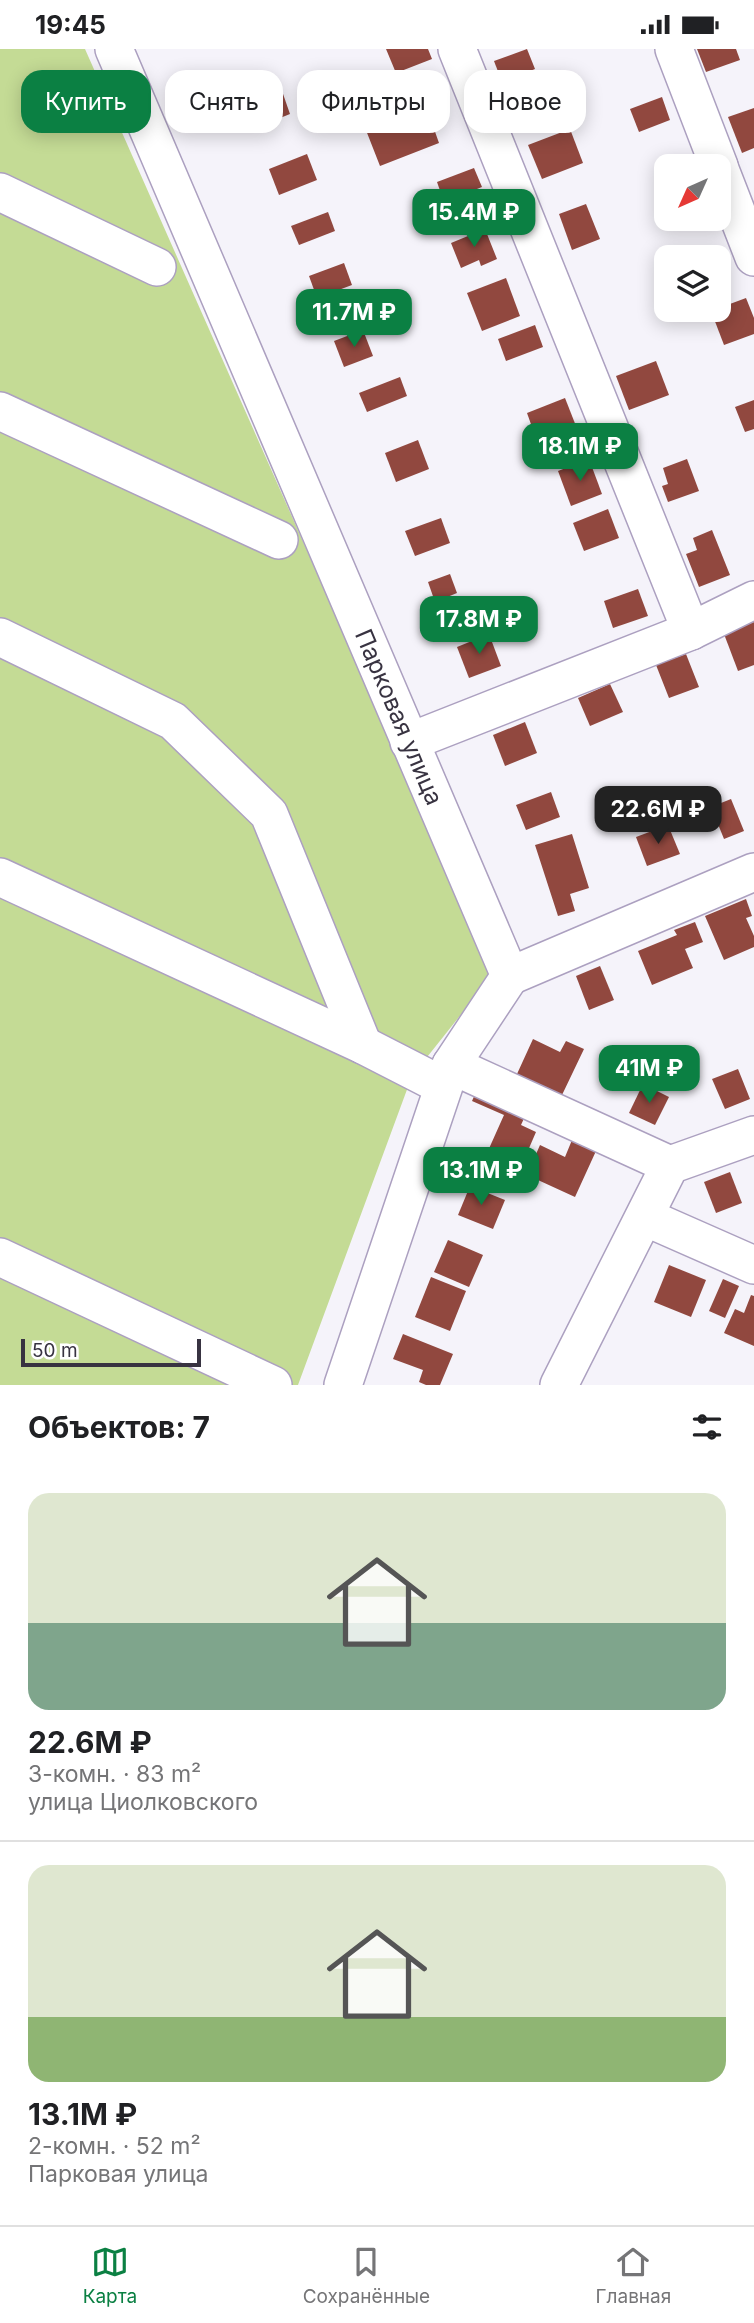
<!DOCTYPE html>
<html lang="ru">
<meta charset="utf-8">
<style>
body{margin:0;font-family:Inter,sans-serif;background:#f2f2f2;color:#202124;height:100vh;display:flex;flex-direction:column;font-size:26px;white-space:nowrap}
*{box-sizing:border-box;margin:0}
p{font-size:23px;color:#757577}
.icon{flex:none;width:38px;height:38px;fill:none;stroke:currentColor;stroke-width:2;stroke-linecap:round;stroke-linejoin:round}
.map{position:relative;height:1336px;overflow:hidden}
.panel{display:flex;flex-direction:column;background:#fff;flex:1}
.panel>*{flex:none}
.banner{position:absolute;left:21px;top:21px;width:712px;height:63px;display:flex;gap:14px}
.needle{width:46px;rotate:225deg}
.controls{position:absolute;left:654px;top:105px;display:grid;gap:14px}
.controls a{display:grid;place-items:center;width:77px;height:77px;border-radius:14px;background:#fff;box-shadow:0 4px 18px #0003;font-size:35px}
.scale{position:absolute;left:21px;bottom:18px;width:180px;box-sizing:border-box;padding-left:7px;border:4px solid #383341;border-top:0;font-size:19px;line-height:24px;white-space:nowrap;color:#383341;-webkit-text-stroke:5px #fff;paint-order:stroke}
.price{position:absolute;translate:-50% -60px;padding:0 16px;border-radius:14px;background:#0b8043;color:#fff;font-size:23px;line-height:46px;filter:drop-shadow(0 2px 4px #0008)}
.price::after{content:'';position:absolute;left:50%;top:42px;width:21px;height:16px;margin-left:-10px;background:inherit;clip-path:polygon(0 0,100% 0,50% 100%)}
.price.selected{background:#222;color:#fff}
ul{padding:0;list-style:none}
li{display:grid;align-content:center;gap:14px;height:371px;padding:0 28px}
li+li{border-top:2px solid #e0e0e0}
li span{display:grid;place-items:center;height:217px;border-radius:21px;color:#555}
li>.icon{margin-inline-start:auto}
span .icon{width:126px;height:126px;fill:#fffc;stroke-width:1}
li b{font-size:30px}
h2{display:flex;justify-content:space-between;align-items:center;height:84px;padding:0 28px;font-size:30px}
.tag{padding:0 24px;border-radius:21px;background:#fff;box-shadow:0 4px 18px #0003;font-size:24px;line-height:63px}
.tag.selected{background:#0b8043;color:#fff}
.status{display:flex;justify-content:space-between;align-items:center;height:49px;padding:0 35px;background:#fff;direction:ltr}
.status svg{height:19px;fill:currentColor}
.tab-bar{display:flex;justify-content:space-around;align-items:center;height:98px;border-top:2px solid #e0e0e0;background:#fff;font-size:19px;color:#757577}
.tab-bar a{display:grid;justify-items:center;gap:4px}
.tab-bar .selected{color:#0b8043}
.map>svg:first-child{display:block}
</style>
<div class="status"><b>19:45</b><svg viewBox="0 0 49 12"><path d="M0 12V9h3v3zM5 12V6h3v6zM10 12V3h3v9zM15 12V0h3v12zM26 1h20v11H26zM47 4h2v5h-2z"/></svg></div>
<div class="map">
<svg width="754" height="1336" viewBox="0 0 754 1336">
<rect width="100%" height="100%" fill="#f5f3fa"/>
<path fill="#c4db95" d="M0,0H85L494,924L412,1027L298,1336H0Z"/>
<g fill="#91483f">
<path d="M386,0H428L432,10L396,24Z"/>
<path d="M527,0L535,20L502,33L494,12Z"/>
<path d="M697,0H736L740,11L706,23Z"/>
<path d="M282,42L290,65L253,80L245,56Z"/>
<path d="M662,48L670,71L639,83L630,60Z"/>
<path d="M413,52L424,81L433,77L439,94L380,117L362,71Z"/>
<path d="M754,59V99L742,104L728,68Z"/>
<path d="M570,80L583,114L542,130L528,96Z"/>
<path d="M307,105L317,131L279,146L269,120Z"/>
<path d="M474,119L482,138L444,153L437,133Z"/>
<path d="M586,155L600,190L572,201L559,165Z"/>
<path d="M328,163L335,182L299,196L291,177Z"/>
<path d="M485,180L497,210L481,217L479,211L461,219L451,194Z"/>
<path d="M344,214L352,236L317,249L309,227Z"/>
<path d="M506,229L520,267L482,282L467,244Z"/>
<path d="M746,249L754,269V285L724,296L711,262Z"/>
<path d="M535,276L543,298L506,312L498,290Z"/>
<path d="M363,281L373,307L344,318L334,292Z"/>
<path d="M656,312L669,346L629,361L616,327Z"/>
<path d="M400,328L407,347L367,363L359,344Z"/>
<path d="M565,349L576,377L537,392L527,364Z"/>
<path d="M754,351V380L745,383L735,358Z"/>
<path d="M418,391L429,420L396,433L385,404Z"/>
<path d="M589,410L602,445L571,457L558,422Z"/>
<path d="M687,410L699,442L668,453L662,437L668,435L663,419Z"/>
<path d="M608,460L619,489L584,502L573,474Z"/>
<path d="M441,469L450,494L415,507L405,482Z"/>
<path d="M712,481L730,526L699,538L686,505L697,501L693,489Z"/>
<path d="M450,525L457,544L435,553L428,533Z"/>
<path d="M638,540L648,567L613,579L604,552Z"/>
<path d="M754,573V616L738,622L724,585Z"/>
<path d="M489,585L501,617L469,629L457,598Z"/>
<path d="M686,605L699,638L669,649L656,616Z"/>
<path d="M610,635L623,663L590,677L578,649Z"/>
<path d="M525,673L537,704L505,717L493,686Z"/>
<path d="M551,743L560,768L526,781L516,756Z"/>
<path d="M731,750L744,782L724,790L711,758Z"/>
<path d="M668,776L680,805L647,817L636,788Z"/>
<path d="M572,785L589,839L570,845L575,862L558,867L535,796Z"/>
<path d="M746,850L752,867L746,869L754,887V898L724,911L705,867Z"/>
<path d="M695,873L703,893L685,900L693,919L652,936L638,902L677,886L674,881Z"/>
<path d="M600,917L614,951L589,961L576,927Z"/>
<path d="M533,990L560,1003L566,992L584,1000L562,1046L517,1025Z"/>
<path d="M738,1020L750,1050L725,1060L712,1030Z"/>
<path d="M643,1035L669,1048L655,1076L629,1064Z"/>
<path d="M476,1043L526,1065L521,1076L536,1083L517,1127L483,1113L504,1066L472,1052Z"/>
<path d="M572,1091L596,1102L575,1148L527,1126L540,1096L565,1108Z"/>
<path d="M730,1123L742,1154L716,1164L704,1133Z"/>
<path d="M470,1137L505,1151L493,1180L458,1166Z"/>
<path d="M448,1191L483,1206L469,1238L434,1223Z"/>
<path d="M669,1216L706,1231L691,1268L654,1253Z"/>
<path d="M431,1228L466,1242L450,1282L415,1268Z"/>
<path d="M723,1230L739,1237L725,1269L709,1262Z"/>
<path d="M751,1246L754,1247V1297L724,1284L735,1260L744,1264Z"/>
<path d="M403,1285L453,1305L440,1336H426L419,1333L423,1321L393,1310Z"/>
</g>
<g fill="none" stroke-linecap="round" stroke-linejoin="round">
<defs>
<g id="minor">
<path d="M114,0L510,927L451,1016L343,1336"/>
<path d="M457,0L691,582"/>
<path d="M674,0L719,117"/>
<path d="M719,118L754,208"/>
<path d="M0,143L157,218"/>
<path d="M0,362L279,491"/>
<path d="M0,588L173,672L269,765L363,996"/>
<path d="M409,693L691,582L754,551"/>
<path d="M0,828L363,996L443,1037"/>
<path d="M510,927L754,823"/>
<path d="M451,1016L670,1116"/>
<path d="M645,1168L754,1216"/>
<path d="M0,1208L273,1336"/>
<path d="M559,1336L670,1116L754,1086"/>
</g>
</defs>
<use href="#minor" stroke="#aca0c0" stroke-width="40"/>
<use href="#minor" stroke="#fff" stroke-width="37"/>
</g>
<g text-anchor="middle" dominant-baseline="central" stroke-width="7" stroke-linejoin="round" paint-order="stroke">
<g font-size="24" fill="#383341" stroke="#fff">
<text transform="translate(399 668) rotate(67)">Парковая улица</text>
</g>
</g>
</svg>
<div class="controls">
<a><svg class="needle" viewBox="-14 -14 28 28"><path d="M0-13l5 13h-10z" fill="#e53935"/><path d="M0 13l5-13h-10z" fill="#757577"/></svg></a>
<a><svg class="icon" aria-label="layers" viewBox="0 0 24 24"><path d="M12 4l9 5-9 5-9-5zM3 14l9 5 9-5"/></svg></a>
</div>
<div class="scale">50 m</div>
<b class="price" style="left:474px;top:200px">15.4M ₽</b>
<b class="price" style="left:354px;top:300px">11.7M ₽</b>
<b class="price" style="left:580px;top:434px">18.1M ₽</b>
<b class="price" style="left:479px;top:607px">17.8M ₽</b>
<b class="price selected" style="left:658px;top:797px">22.6M ₽</b>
<b class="price" style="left:649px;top:1056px">41M ₽</b>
<b class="price" style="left:481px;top:1158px">13.1M ₽</b>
<div class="banner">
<a class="tag selected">Купить</a>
<a class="tag">Снять</a>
<a class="tag">Фильтры</a>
<a class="tag">Новое</a>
</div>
</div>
<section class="panel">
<h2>Объектов: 7<svg class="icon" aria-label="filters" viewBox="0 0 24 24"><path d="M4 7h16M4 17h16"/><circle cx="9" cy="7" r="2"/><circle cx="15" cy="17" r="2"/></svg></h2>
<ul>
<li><span style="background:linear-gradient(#dfe7d0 60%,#7fa58c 0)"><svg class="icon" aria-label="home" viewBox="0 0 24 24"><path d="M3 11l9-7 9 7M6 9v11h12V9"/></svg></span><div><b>22.6M ₽</b><p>3-комн. · 83 m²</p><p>улица Циолковского</p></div></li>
<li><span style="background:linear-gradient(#dfe7d0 70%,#8fb573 0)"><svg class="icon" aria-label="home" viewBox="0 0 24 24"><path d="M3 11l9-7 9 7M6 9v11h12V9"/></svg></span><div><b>13.1M ₽</b><p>2-комн. · 52 m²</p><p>Парковая улица</p></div></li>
</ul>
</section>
<nav class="tab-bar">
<a class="selected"><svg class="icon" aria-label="map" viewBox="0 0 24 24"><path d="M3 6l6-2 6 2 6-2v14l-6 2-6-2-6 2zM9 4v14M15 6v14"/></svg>Карта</a>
<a><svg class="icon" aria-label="saved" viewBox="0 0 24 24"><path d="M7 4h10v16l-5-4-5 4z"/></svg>Сохранённые</a>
<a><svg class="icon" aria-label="home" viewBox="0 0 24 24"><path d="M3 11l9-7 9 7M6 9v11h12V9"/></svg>Главная</a>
</nav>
